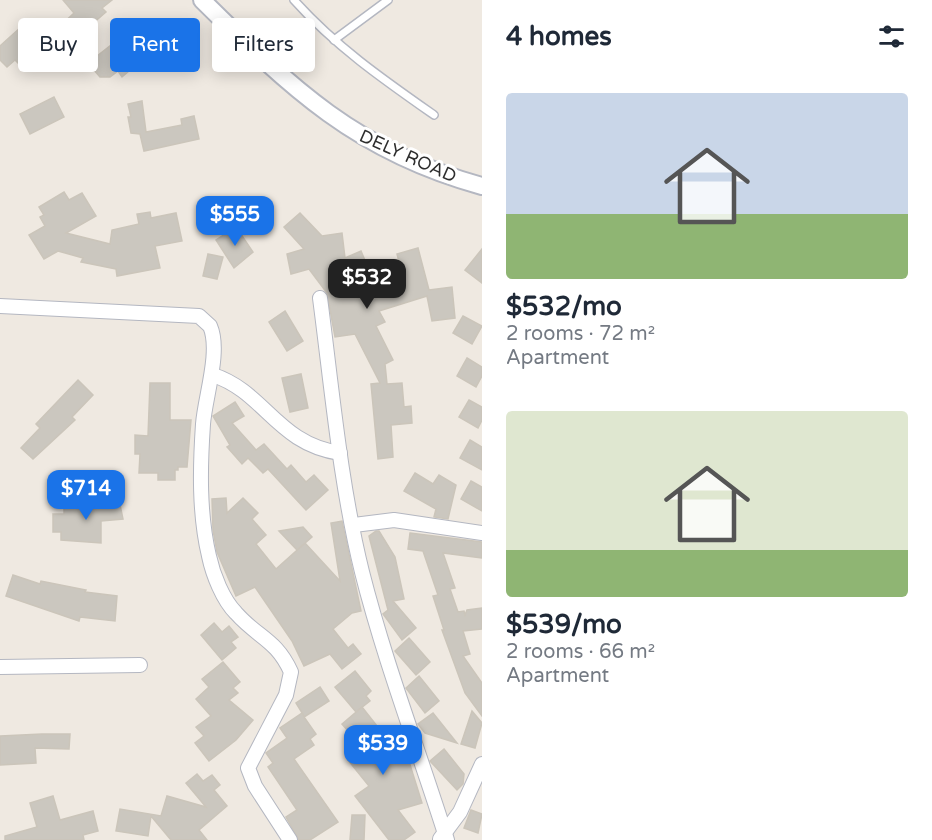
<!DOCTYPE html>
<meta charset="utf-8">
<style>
body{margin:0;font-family:"Varela Round",sans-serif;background:#f6f6f7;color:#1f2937;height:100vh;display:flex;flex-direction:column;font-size:22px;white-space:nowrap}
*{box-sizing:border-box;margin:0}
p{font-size:20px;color:#747a83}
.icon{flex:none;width:33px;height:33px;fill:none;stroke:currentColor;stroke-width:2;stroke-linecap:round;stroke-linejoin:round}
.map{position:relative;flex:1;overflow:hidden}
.sheet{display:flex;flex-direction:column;background:#fff;width:450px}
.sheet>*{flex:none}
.top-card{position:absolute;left:18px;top:18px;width:374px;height:54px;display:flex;gap:12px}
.price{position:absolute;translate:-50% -51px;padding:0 14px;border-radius:12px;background:#1a73e8;color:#fff;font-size:20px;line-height:39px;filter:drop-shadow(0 2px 3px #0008)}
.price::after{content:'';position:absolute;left:50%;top:36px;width:18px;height:14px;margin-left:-9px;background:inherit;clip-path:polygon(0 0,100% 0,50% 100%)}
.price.current{background:#222;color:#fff}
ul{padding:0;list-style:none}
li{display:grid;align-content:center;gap:12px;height:318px;padding:0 24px}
li span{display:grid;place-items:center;height:186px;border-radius:6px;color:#555}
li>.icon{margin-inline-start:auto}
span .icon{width:108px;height:108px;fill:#fffc;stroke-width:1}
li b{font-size:26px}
h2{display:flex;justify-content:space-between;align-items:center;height:72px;padding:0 24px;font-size:26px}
.tag{padding:0 21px;border-radius:6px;background:#fff;box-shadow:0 3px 15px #0003;font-size:21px;line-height:54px}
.tag.current{background:#1a73e8;color:#fff}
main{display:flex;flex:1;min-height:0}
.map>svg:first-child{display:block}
</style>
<main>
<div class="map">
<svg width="482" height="840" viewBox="0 0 482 840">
<rect width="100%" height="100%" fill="#efe9e1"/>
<g fill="#cbc7bf" stroke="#cbc5ba" stroke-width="1.5">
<path d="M63,0H112L102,8L106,12L77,37L90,51L70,70L64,64L59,69L42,50L23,68L15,60L7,67L0,60V46L21,27L39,46L74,13Z"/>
<path d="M129,31L149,54L122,77L118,71L110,77H100L88,63Z"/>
<path d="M54,97L64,117L30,134L20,114Z"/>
<path d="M142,101L146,132L182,125L181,119L194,116L199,139L144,151L140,134L131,133L128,117H131L128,104Z"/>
<path d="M64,192L69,200L82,193L96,216L66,233L110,244L112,230L139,224L137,214L150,212L151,218L176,213L182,241L155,246L160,268L117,276L116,269L81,262L83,258L58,251L44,259L29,235L45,226L40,217L44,215L39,207Z"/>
<path d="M300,213L322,236L342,233L345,258L361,251L377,289L404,281L397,254L418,248L429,290L452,287L455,318L432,321L427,296L379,311L385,322L376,326L393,360L385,364L387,384L402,383L404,407L411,406L412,423L391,425L393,457L378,459L371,384L380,383L355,334L335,337L327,293L309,269L291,274L287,254L304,249L284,227Z"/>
<path d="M236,227L253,252L234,268L216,240Z"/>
<path d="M482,249V283L465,270Z"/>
<path d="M208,254L223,257L217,279L203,276Z"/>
<path d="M285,311L303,341L287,351L269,322Z"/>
<path d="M463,316L482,326L472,344L453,333Z"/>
<path d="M467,358L482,367V376L476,387L457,376Z"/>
<path d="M301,374L308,408L290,412L282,378Z"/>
<path d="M78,380L93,395L72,417L75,420L33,459L21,448L40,428L36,424Z"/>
<path d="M150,383H170V420H191L187,467H178V470H175V480H158V473H139L140,454H135V435L148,436Z"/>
<path d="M469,400L482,407V420L478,428L459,417Z"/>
<path d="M235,402L244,416L232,423L256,450L264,444L287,469L291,465L306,482L314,475L328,490L306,510L268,469L263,473L248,458L242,464L227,447L230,445L213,416Z"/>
<path d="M470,440L482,447V470L460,458Z"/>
<path d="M415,473L433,484L439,475L456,485L448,519L434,517L436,509L404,491Z"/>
<path d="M471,481L482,487V511L461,499Z"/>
<path d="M226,498L227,513L243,498L258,513L252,519L266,535L256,544L276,569L305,543L340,581L331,523L342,521L361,611L352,613L333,629L348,648L353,644L361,654L342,669L330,654L304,666L292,641L255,587L236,596L217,552L213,530L212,499Z"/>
<path d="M105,500H119L123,519L101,521V543L61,540V532H53V514H64V508H75V503H105Z"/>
<path d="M303,527L312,537L297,550L279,531Z"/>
<path d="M376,531H379L395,557L404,599L393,601L416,628L402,640L383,614L388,610L369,536Z"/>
<path d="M410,533L482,542V558L443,553L455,588L450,589L458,612L464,611L465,615L467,610L482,608V629L463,631L470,654L463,656L482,683V716L465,693L442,630H444L433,596L438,595L423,551L408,549Z"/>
<path d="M13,575L40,584L41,581L86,590L85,592L117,596L115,621L80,617L79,621L6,596Z"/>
<path d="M214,623L222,632L229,626L238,637L231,642L236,648L222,660L201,635Z"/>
<path d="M409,638L430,662L416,675L395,651Z"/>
<path d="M223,662L240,682L233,688L238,693L229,700L253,720L236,740L209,761L195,743L204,736L196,727L211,716L196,699L209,687L202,679Z"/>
<path d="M355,671L371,691L366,696L370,701L356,712L335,687Z"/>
<path d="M419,676L439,701L425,713L406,688Z"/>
<path d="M320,687L329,701L304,717L316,734L310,739L314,745L294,759L338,822L310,840H299L286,817L297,810L268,767L273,763L266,753L287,738L280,728L302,713L304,716L296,703Z"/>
<path d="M362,707L388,740L401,736L422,803L398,810L415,832L404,840H389L355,796L369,786L348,760L363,748L342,724Z"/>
<path d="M472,711L482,723L475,748L461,744Z"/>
<path d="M433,713L457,743L425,733L418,724Z"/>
<path d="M42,734H70L69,749L35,748L36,763L0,765V736Z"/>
<path d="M444,749L464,774L463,784L457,790L430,761Z"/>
<path d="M197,774L203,781L212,775L220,785L214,790L227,806L199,830L207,840H171L151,816L148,836L116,831L120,809L161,816L167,796L206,807L186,783Z"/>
<path d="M53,796L60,820L93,811L98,831L83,835L84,840H5V836L37,827L30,803Z"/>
<path d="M471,810L482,814L478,833L464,828Z"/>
<path d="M352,815H365L364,840H350Z"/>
</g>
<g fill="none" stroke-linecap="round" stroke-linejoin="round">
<defs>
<g id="service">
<path d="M294,0C335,46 384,80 434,115"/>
<path d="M334,40L388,0"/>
</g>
<g id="minor">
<path d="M320,298C332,389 340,483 362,572C385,663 419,751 447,840"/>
<path d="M0,306L199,316L210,326C221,351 205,397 203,424C200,468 199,514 209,556C213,575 223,600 236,613C258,638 276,639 291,672L286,695L248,768L255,786L290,840"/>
<path d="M213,375C265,392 277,444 340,453"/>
<path d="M354,525L394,520L482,533"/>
<path d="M0,667L140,665"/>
<path d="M440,839L460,812L482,764"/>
</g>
<path id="tertiary" d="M202,0C291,88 357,152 482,186"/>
</defs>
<use href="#service" stroke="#b4b7c1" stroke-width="10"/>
<use href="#minor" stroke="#b4b7c1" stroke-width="16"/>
<use href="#tertiary" stroke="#b4b7c1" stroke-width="20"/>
<use href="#service" stroke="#fff" stroke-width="7"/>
<use href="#minor" stroke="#fff" stroke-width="14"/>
<use href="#tertiary" stroke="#fff" stroke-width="16"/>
</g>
<g text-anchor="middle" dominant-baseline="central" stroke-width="6" stroke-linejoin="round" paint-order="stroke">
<g font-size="18" fill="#2e2e2e" stroke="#fff">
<text transform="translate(408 156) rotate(24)">DELY ROAD</text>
</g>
</g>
</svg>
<b class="price" style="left:235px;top:247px">$555</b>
<b class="price current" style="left:367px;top:310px">$532</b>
<b class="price" style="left:86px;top:521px">$714</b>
<b class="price" style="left:383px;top:776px">$539</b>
<div class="top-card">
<a class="tag">Buy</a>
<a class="tag current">Rent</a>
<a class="tag">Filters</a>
</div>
</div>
<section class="sheet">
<h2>4 homes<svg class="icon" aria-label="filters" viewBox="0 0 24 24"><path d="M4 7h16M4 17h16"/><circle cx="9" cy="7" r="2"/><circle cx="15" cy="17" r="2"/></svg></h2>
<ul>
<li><span style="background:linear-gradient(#c9d6e8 65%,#8fb573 0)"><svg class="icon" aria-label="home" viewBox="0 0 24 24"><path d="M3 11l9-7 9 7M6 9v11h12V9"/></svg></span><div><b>$532/mo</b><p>2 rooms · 72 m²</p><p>Apartment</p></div></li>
<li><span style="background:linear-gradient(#dfe7d0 75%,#8fb573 0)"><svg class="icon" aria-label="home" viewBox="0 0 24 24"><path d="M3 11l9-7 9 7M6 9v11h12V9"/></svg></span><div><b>$539/mo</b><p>2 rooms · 66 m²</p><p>Apartment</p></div></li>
</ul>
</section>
</main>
